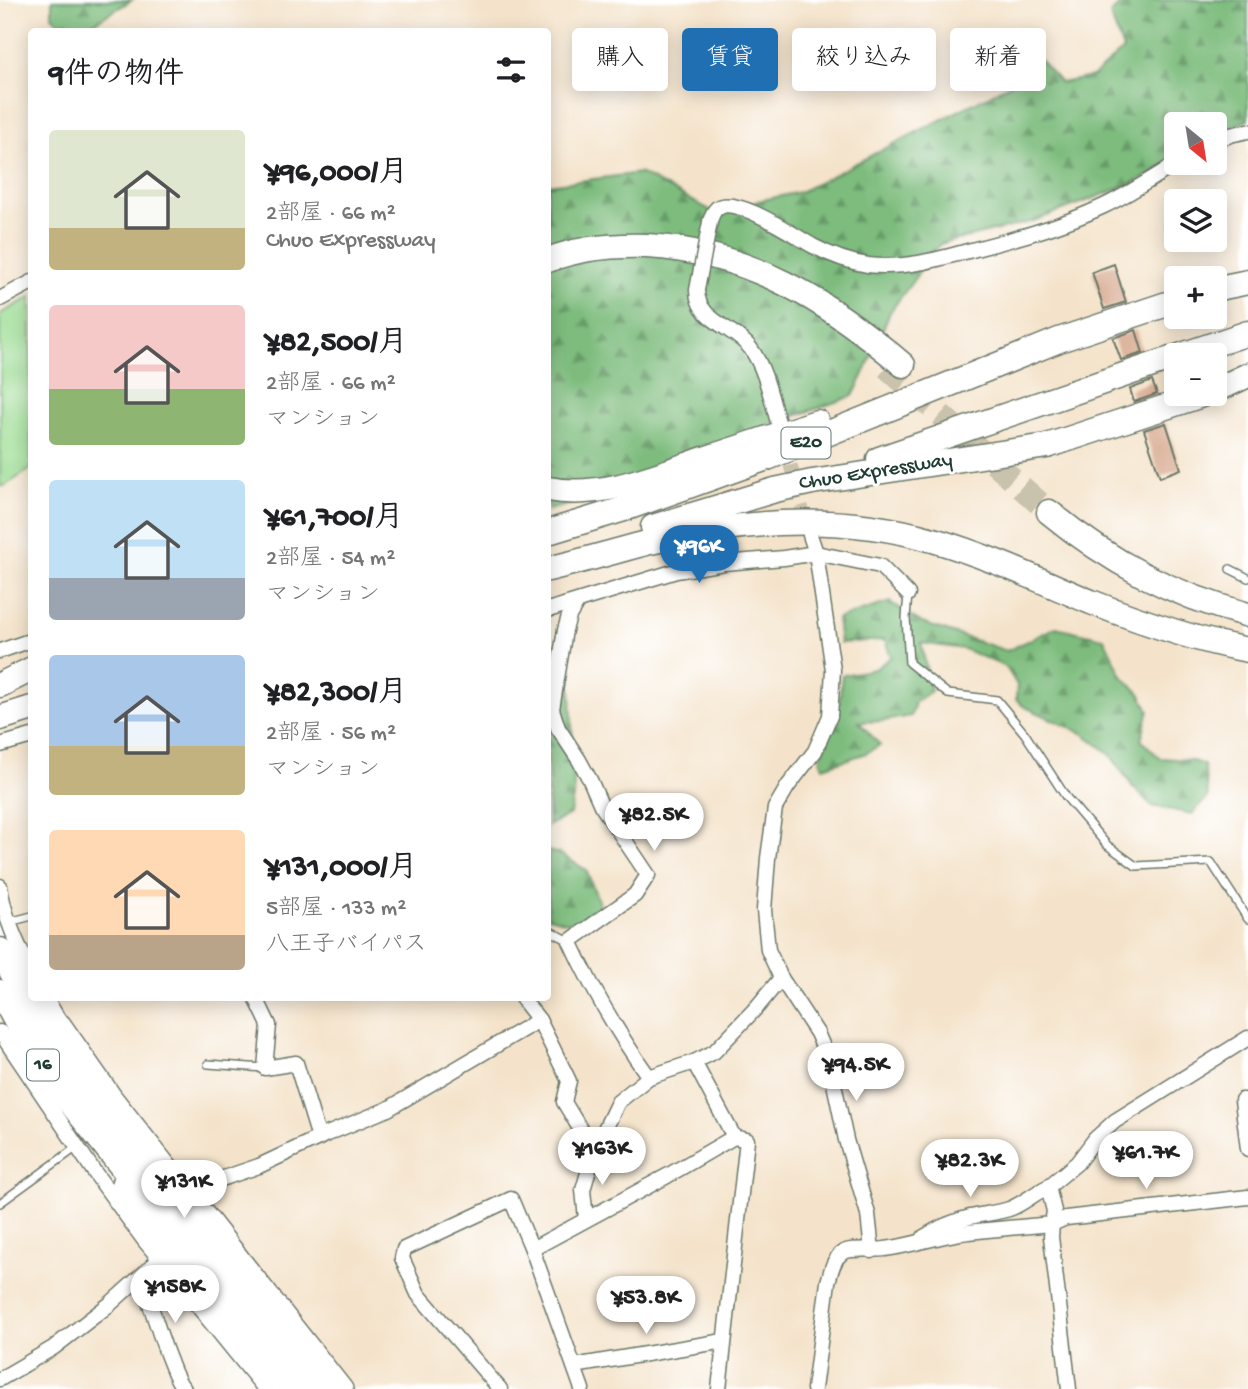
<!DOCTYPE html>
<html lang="ja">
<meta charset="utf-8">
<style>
body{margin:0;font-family:"Gochi Hand","Klee One",sans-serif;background:#f6f6f6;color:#202124;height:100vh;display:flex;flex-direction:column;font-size:26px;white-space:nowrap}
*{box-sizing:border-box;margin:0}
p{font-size:23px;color:#757577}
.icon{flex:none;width:38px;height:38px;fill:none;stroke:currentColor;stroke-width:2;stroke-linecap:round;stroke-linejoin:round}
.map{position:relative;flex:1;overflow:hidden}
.sheet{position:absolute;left:28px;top:28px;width:523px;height:973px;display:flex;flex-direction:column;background:#fff;border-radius:7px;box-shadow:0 4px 18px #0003}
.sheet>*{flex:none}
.guide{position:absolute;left:572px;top:28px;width:570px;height:63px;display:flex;gap:14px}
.needle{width:46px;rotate:150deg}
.fabs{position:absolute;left:1164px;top:112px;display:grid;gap:14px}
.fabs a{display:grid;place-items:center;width:63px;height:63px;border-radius:7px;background:#fff;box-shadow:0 4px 18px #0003;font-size:35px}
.price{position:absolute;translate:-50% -60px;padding:0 16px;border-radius:24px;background:#fff;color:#222;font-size:23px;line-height:46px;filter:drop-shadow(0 2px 4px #0008)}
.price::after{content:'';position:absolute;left:50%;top:42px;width:21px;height:16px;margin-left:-10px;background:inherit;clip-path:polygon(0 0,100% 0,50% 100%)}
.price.on{background:#1f6fb2;color:#fff}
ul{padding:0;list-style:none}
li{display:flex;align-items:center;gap:21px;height:175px;padding:0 21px}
li span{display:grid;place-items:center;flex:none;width:196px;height:140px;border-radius:7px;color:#555}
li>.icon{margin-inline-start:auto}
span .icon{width:84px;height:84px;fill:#fffc;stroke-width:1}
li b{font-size:30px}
h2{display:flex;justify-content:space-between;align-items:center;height:84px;padding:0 21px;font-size:30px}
.pill{padding:0 24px;border-radius:7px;background:#fff;box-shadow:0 4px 18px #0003;font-size:24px;line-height:63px}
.pill.on{background:#1f6fb2;color:#fff}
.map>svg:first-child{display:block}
</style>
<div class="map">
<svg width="1248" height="1389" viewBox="0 0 1248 1389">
<defs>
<pattern id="forest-firs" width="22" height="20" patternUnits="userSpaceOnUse" patternTransform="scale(1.75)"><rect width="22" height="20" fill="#7dbc7d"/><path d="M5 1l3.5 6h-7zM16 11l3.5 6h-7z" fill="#669a67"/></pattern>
</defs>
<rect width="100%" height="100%" fill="#fff"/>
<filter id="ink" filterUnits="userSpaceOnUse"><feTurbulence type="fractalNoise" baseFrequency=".0143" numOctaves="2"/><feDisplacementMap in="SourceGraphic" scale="14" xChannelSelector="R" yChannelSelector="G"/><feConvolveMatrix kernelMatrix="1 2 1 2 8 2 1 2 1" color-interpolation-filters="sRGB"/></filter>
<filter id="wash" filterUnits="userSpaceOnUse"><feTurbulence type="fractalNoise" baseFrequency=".00686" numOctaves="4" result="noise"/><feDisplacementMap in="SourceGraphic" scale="28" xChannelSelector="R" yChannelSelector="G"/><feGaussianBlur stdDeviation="1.57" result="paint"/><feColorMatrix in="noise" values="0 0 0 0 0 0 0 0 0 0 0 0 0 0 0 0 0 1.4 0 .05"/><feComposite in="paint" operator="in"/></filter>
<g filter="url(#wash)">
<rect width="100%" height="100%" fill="#f4e3ca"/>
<path fill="#9cdd93" stroke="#5e8d64" stroke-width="2" d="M31,297V469L4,486H0V314Z"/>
<g fill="url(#forest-firs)" stroke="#4e7c58" stroke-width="2">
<path d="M52,0H132L80,31L70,32L52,16Z"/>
<path d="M1125,0H1248V120L1238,124L1215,137L1214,124H1176V159L1136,182L1031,222L940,244L890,312L863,376L853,396L778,422L586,500L548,510V185L640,173L721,216L758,201L800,192L1011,84L1040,60L1061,83L1092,77L1123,50L1110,14Z"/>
<path d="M890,602L922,623L1007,651L1056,627L1104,638L1122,676L1140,693L1149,710L1141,740L1160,758L1190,760L1204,765L1208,797L1192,814L1152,806L1133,787L1109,753L1084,734L1023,706L1016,699L1017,685L1006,667L964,649L921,643L931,691L915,702L911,716L883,721L859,722L880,745L864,754L823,767L820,759L838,715L842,675L875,669L891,657L885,640L840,643L837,619Z"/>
<path d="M548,639L571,688L574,791L570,814L548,826Z"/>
<path d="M548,851L560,854L586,870L600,905L578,925L548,917Z"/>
</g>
<g id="blocks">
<g fill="#daaf96">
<path d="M1114,264L1126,302L1104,309L1092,272Z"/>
<path d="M1136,330L1143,353L1121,360L1113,338Z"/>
<path d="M1152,381L1157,394L1134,402L1130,389Z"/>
<path d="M1166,423L1181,469L1160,477L1144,430Z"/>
</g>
</g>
</g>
<g filter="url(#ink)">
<use href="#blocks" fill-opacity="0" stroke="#6a7768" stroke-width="2"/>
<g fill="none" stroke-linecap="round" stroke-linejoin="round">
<path stroke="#c9c2ac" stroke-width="14" stroke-dasharray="14 7" stroke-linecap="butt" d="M785,445L807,527"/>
<path stroke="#c9c2ac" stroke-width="24" stroke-dasharray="24 12" stroke-linecap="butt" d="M887,367L1049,512"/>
<defs>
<g id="lane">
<path d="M1230,569L1248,578"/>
<path d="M908,594L906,618L909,663L948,694L997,700L1025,734L1066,797L1107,845L1136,866L1211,862L1248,919"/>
<path d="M9,922L32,916"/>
<path d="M548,930L570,941"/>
<path d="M208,1064L264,1068"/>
<path d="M0,1203L77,1147"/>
</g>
<g id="street">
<path d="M1214,142L1230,135L1248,131"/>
<path d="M710,222C711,217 713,212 717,208C736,195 795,236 813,246C830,255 849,262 868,265C902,269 936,260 968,251C1014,239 1060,227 1104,206C1129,194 1153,178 1177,163"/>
<path d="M697,290C697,321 735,327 751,349C766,370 771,399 778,422"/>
<path d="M0,299L32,282"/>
<path d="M810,535L816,553L833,670L830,716L815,751L788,786L775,808L768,858L764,910L768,950L781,978L817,1033L829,1060L846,1140L868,1214L872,1251"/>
<path d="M578,601L569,616L565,630L552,709L558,728L579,760L590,780L601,805L648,875L635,895L570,941C592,989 618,1034 649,1077"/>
<path d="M548,610L676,571L724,563L784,558L816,553L880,566L908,594"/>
<path d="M0,651L32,640"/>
<path d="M0,745L32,736"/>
<path d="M0,886C4,917 17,945 32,972"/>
<path d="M46,998L61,1024"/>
<path d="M256,998L269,1025L265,1068L296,1063L319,1138"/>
<path d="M522,998L539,1020"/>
<path d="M0,1032L95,1173L144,1240L265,1389"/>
<path d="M694,1062L734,1137"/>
<path d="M1248,1100H1242L1248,1149"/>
<path d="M192,1198L212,1182L259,1166L327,1134L388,1109L539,1020L569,1081L564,1102L594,1152"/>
<path d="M586,1219L583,1190L594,1152L618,1102L649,1077L694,1062L714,1052L757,1007L781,978"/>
<path d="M924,1237C938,1228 954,1221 970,1217C983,1214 996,1213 1009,1209C1023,1204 1034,1193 1048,1187"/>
<path d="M532,1249L667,1176L734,1137L747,1140L719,1389"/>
<path d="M139,1278C152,1304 158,1332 169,1359C173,1369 176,1380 184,1389"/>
<path d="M574,1366L724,1341"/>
<path d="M0,1379L53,1348L110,1304L160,1259"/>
<path d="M500,1389L418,1294L402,1258L404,1249L511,1199L532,1249L582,1389"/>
<path d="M814,1389L828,1282C831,1272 833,1259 842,1253C850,1247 874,1251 885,1249C910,1246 934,1237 960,1233C990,1229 1022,1227 1052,1224L1054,1211L1048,1187L1077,1163L1095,1139L1115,1121L1248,1038"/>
<path d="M1069,1389L1051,1237L1052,1224L1066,1218L1248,1197"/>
</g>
<g id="secondary">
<path d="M61,1024L113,1098L343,1389"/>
<path d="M121,1183L155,1231L283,1389"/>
</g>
<g id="highway">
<path d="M548,260C579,248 614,245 647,246C749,252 827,300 903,365"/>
<path d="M1214,289L1248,282"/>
<path d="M1182,355L1248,333"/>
<path d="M1214,391L1248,375"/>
<path d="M879,459L1176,357"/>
<path d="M548,489C602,499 654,476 704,459C742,447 779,434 817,422"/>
<path d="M1049,512C1111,563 1171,594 1248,615"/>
<path d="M653,527L775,490L812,482L1047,446L1205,394"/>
<path d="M548,532L624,509L767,458L1059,340L1176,301"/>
<path d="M548,569C582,561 616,551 650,542C743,520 841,513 933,540C988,556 1039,580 1091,602C1142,622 1194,640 1248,650"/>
<path d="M0,685L32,669"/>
<path d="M0,718L32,708"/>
<path d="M0,950L35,1016L72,1073L323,1389"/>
<path d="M0,992L19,1027L65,1096L300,1389"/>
</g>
</defs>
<use href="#lane" stroke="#6a7768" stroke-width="10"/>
<use href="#street" stroke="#6a7768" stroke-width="17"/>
<use href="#secondary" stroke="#6a7768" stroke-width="22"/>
<use href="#highway" stroke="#6a7768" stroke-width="27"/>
<use href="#lane" stroke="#fff" stroke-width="7"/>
<use href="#street" stroke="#fff" stroke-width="14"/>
<use href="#secondary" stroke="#fff" stroke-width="19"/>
<use href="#highway" stroke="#fff" stroke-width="24"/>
<defs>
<path id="street-bridge" d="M697,290L710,222"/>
</defs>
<use href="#street-bridge" stroke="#6a7768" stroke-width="17" stroke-linecap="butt"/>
<use href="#street-bridge" stroke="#fff" stroke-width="14"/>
</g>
</g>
<g text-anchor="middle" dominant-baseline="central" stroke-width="6" stroke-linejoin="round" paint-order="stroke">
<g fill="#fff" stroke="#627771" stroke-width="2">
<rect x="781.5" y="427.5" width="49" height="31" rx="5"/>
<rect x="27" y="1049.5" width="32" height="31" rx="5"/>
</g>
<g font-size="19" font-weight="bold" fill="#1f3d34">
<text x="806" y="443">E20</text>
<text x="43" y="1065">16</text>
</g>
<g font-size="21" fill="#1f3d34" stroke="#fff">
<text transform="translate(876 473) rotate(-9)">Chuo Expressway</text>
</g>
</g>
</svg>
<div class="fabs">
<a><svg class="needle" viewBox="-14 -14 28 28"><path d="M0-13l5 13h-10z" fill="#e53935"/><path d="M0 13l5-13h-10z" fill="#757577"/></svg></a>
<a><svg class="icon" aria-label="layers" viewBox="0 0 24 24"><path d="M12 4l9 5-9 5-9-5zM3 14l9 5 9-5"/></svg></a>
<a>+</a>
<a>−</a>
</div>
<b class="price on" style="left:699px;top:585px">¥96K</b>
<b class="price" style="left:654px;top:853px">¥82.5K</b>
<b class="price" style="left:856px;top:1103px">¥94.5K</b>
<b class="price" style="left:602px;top:1187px">¥163K</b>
<b class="price" style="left:1146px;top:1191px">¥61.7K</b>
<b class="price" style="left:970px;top:1199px">¥82.3K</b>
<b class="price" style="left:184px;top:1220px">¥131K</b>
<b class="price" style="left:175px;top:1325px">¥158K</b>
<b class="price" style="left:646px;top:1336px">¥53.8K</b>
<div class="guide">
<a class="pill">購入</a>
<a class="pill on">賃貸</a>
<a class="pill">絞り込み</a>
<a class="pill">新着</a>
</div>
<section class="sheet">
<h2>9件の物件<svg class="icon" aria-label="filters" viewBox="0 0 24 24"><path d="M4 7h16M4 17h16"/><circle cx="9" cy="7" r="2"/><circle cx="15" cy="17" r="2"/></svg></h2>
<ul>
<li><span style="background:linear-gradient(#dfe7d0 70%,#c2b280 0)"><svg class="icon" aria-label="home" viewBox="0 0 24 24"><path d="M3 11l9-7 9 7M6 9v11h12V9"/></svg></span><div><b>¥96,000/月</b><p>2部屋 · 66 m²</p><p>Chuo Expressway</p></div></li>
<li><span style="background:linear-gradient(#f6c9c9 60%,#8fb573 0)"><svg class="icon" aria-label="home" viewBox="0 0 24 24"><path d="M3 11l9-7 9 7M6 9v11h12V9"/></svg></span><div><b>¥82,500/月</b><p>2部屋 · 66 m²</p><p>マンション</p></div></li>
<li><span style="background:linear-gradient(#bfe0f5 70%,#9aa5b1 0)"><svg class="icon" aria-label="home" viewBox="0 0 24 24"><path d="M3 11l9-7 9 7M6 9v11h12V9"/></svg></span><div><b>¥61,700/月</b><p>2部屋 · 54 m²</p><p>マンション</p></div></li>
<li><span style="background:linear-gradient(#a9c7e8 65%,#c2b280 0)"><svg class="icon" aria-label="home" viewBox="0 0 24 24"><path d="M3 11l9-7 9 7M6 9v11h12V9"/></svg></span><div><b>¥82,300/月</b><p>2部屋 · 56 m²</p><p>マンション</p></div></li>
<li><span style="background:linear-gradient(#ffd9b3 75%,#b9a48a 0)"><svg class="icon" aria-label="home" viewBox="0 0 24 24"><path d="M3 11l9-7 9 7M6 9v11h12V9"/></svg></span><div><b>¥131,000/月</b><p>5部屋 · 133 m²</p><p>八王子バイパス</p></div></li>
</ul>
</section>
</div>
